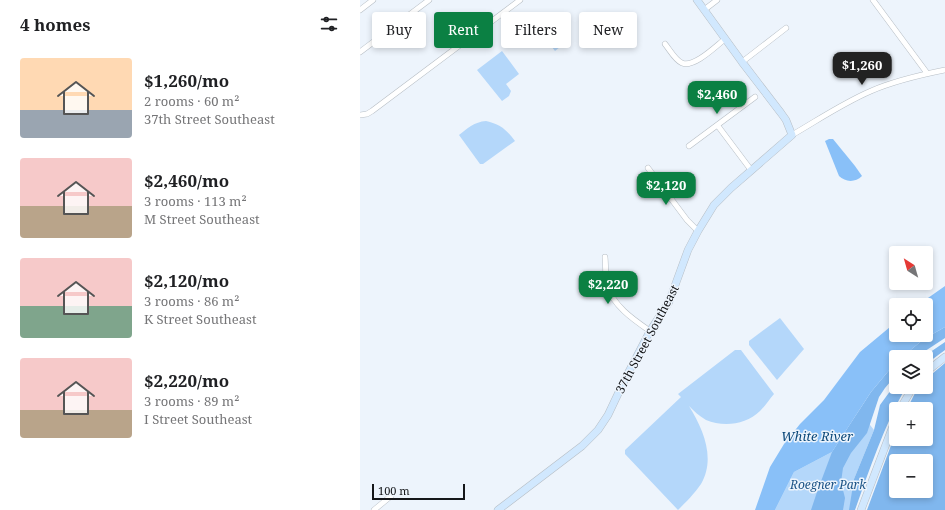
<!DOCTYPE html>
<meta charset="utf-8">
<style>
body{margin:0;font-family:"Noto Serif",serif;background:#f6f6f6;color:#202124;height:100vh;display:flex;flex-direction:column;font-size:15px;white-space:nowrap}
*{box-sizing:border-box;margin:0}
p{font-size:13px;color:#757577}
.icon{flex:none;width:22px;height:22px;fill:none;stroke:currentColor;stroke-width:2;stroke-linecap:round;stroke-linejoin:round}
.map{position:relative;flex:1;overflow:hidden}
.sheet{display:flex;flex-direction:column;background:#fff;width:360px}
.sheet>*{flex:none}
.hud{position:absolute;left:12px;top:12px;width:380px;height:36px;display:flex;gap:8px}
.needle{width:26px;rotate:323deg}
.buttons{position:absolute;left:529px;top:246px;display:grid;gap:8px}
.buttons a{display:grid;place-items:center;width:44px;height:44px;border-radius:4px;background:#fff;box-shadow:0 2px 6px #0003;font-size:20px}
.scale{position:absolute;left:12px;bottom:10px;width:93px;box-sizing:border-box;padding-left:4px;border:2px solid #15171a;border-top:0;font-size:11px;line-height:14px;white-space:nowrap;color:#15171a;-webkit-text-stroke:3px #edf4fc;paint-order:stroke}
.price{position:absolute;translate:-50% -34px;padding:0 9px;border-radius:8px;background:#0b8043;color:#fff;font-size:13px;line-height:26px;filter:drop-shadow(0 1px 2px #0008)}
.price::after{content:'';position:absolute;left:50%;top:24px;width:12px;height:9px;margin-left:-6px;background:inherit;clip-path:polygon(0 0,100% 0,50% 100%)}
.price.current{background:#222;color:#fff}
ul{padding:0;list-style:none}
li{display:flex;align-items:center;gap:12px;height:100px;padding:0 20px}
li span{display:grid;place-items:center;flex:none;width:112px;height:80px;border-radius:4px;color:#555}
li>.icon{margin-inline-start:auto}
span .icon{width:48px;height:48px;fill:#fffc;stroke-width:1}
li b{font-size:17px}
h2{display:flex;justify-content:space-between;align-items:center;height:48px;padding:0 20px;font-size:17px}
.pill{padding:0 14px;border-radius:4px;background:#fff;box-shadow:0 2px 6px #0003;font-size:14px;line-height:36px}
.pill.current{background:#0b8043;color:#fff}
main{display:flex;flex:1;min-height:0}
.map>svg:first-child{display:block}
</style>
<main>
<section class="sheet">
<h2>4 homes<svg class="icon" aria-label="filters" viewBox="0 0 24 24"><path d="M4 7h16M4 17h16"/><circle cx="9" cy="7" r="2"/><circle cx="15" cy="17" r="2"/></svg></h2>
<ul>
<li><span style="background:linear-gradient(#ffd9b3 65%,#9aa5b1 0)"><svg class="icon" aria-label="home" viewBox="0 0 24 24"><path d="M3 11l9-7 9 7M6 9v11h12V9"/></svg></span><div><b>$1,260/mo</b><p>2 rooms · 60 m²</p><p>37th Street Southeast</p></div></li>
<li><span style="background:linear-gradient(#f6c9c9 60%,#b9a48a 0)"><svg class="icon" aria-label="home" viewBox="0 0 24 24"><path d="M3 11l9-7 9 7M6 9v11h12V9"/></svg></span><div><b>$2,460/mo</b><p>3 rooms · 113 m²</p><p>M Street Southeast</p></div></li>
<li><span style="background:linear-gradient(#f6c9c9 60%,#7fa58c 0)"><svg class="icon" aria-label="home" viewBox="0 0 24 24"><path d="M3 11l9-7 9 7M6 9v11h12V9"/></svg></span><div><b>$2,120/mo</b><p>3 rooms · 86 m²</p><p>K Street Southeast</p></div></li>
<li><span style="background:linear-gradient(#f6c9c9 65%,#b9a48a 0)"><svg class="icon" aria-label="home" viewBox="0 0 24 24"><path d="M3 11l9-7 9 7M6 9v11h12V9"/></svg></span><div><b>$2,220/mo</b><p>3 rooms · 89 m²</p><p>I Street Southeast</p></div></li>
</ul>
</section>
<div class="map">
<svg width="585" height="510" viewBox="0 0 585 510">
<rect width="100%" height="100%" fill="#edf4fc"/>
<g fill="#b4d7fa">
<path d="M188,19L206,42L195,51L177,27Z"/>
<path d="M142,51L159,74L146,84L151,91L149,96L142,101L117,70Z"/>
<path d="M126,121C140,124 147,130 155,141L123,164H120L99,135C108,128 114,122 126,121Z"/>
<path d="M420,318L444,349L417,380L389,345V341Z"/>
<path d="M375,350H381L414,394C409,400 405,406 400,411C386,425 363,427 346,420C339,416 334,411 329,406C343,429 356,458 341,484C335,493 326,502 318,510L265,454V450L321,397L318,394Z"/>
<path d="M499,411L514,430L494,479L491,510H415L434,472L472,452Z"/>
</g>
<g fill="#80b7ee" fill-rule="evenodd">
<path d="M585,327V338L556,357H542L564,339Z"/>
<path d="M585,342V350L566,364V357H563Z"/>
<path d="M536,362V375L525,388L519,397L507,433L491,453L483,468L481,482L485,498L483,510H451L457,492L472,452L511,392Z"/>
<path d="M585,363V510H507L536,432V439H566V409H547L558,387H566V379ZM536,461H566V491H536Z"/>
<path d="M536,383V387H546C524,426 510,468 495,510H489L494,479L514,430L520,405Z"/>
</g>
<g fill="#89c0f8">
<path d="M469,139H473L495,166L502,176C495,183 485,182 479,176L465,141Z"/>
<path d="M585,286V327L564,339L542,357H536V362L511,392L472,452L434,472L415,510H395L410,467L424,444L440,424L464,400L500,352L536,322V335H566V305H558Z"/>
</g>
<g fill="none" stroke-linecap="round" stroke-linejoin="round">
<defs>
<g id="street">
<path d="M513,0L567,73"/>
<path d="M0,10L13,0"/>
<path d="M344,10L357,0"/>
<path d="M305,44C310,50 315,60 322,63C334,68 356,46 365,39"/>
<path d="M0,52L69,0"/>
<path d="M382,62L426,28"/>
<path d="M0,115L7,114L12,111L160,0"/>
<path d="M358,126L391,170"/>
<path d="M432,135C458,120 483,103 511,91C534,81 560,75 585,70"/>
<path d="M329,146L395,97"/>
<path d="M288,168L327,220L338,231"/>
<path d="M245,257C246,266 245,276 247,285C253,306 274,320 290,331"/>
<path d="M14,510L31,496"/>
</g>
<g id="secondary">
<path d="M566,372L585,357"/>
<path d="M540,409L553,387"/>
<path d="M138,510L222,446L238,430L248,415L266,377L290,331L309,302L328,250L338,231L354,205L371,188L432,135L426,120L421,113L382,62L337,0"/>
<path d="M501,510L536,418"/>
</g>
</defs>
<use href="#street" stroke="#b7bec5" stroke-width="6"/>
<use href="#secondary" stroke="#b7bec5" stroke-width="8"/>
<use href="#street" stroke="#fff" stroke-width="5"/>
<use href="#secondary" stroke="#d1e8fe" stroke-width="7"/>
</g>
<g text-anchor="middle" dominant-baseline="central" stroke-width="3" stroke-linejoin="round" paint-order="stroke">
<g font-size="12" fill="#15171a" stroke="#edf4fc">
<text transform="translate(287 339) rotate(-62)">37th Street Southeast</text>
</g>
<g font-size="12" font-style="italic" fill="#1b5386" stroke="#edf4fc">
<text x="468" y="484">Roegner Park</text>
</g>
<g font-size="13" font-style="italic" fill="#0b487a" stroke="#edf4fc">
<text x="457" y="436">White River</text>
</g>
</g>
</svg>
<div class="buttons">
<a><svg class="needle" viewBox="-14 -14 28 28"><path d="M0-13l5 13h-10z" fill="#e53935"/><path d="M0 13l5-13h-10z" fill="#757577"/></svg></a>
<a><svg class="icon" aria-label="locate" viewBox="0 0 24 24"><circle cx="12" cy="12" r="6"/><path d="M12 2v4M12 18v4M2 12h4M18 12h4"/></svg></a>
<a><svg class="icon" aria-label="layers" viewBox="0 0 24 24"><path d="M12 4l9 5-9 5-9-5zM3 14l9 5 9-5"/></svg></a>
<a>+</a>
<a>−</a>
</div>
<div class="scale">100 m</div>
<b class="price current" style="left:502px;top:86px">$1,260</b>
<b class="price" style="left:357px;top:115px">$2,460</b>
<b class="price" style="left:306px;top:206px">$2,120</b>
<b class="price" style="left:248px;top:305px">$2,220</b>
<div class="hud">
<a class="pill">Buy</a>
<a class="pill current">Rent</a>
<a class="pill">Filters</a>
<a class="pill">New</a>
</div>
</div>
</main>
